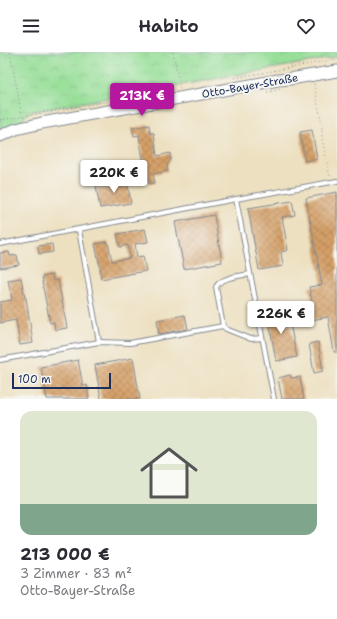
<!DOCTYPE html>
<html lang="de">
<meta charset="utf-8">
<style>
body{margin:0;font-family:"Shantell Sans",sans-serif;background:#f2f2f3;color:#2b2b33;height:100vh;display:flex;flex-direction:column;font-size:15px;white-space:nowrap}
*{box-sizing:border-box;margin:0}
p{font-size:13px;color:#7c7c81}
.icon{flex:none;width:22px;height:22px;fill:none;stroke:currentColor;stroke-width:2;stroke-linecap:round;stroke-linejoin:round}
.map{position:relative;height:347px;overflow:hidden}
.drawer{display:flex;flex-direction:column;background:#fff;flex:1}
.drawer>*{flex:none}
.scale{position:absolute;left:12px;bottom:10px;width:99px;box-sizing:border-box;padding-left:4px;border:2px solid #1b2f5e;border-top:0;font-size:11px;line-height:14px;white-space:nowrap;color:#1b2f5e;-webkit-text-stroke:3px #f6f6f2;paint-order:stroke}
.price{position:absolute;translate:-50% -34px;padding:0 9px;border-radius:4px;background:#fff;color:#222;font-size:13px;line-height:26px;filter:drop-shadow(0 1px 2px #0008)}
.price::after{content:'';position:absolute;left:50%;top:24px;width:12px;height:9px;margin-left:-6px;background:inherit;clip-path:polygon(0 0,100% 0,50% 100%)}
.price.active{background:#b5179e;color:#fff}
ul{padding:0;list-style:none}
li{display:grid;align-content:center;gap:8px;height:212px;padding:0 20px}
li span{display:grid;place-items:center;height:124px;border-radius:12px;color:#555}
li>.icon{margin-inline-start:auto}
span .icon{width:72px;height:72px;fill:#fffc;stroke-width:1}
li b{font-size:17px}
header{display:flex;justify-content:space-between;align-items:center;height:52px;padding:0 20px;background:#fff;font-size:18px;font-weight:600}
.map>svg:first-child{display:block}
</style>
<header><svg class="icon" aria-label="menu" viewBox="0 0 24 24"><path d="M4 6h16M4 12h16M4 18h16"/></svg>Habito<svg class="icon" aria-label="heart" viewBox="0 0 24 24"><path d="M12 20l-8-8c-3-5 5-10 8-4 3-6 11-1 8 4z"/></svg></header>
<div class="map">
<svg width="337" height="347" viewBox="0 0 337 347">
<defs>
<pattern id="park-crowns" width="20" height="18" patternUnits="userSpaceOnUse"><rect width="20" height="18" fill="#98df99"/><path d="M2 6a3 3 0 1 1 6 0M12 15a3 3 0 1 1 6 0" fill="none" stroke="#82c086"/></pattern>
<pattern id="building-cross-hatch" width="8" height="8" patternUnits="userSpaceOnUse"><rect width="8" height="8" fill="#d6a068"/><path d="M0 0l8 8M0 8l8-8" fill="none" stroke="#ad8359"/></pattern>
</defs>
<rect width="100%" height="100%" fill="#f6f6f2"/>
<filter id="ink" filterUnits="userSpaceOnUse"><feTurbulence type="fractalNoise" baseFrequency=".025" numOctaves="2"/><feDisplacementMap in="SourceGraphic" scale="8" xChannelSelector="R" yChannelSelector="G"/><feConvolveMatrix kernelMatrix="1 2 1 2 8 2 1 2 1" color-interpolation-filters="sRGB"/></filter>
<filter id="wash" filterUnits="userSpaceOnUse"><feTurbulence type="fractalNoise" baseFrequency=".012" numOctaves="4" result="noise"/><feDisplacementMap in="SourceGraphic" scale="16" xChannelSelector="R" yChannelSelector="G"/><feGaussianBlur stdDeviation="0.9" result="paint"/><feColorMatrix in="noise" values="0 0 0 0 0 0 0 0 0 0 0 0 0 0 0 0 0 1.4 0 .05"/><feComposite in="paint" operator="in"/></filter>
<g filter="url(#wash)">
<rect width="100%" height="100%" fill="#ede0c0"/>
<path fill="url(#park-crowns)" stroke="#5a877c" d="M0,0H337V5L29,60L21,69L0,78Z"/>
<g id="blocks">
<g fill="url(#building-cross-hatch)">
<path d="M149,73L150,81H154L157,104L170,101L171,107L167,113L168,119L153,122L155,131L149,132L144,106L143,107L139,83L134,84L132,76Z"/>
<path d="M312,78L317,107L305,109L300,80Z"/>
<path d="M127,129L131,151L100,156L96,134Z"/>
<path d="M337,140V300H334L328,265L300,270L299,261L314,259L309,235L322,233L306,146Z"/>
<path d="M292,149L295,163L282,165L288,198L281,200L283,214L259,218L248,156Z"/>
<path d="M214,163L222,210L184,217L175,170Z"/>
<path d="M145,177L148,190L135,192L137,205L143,204L146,219L101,227L100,219H101L95,192L108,190L112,209L130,206L128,193L120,195L117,182Z"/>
<path d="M52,192L53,200L39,202L38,194Z"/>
<path d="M9,200L10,204L17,203L19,213L0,216V201Z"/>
<path d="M52,223L53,229L58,228L67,276L55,278L54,270L50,271L42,230H43L42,225Z"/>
<path d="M21,226L25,246H26L33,291L20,293L16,268L0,271V250L12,248L8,228Z"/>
<path d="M282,255L285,273L290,272L297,305L276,309L267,258Z"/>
<path d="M185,263L188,277L159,282L157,268Z"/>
<path d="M318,290L323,319L314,321L309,292Z"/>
<path d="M133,306L140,347H101L95,313Z"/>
<path d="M78,308L83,334L87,333L89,347H47L41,315Z"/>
<path d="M290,323L291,326L300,325L304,347H282L278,326Z"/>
</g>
</g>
</g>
<g filter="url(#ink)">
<use href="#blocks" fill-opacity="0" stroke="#84888f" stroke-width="1"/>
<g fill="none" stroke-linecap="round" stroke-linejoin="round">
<defs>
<g id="lane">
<path d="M79,178L99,290"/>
<path d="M0,192L236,147"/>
<path d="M250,222C240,224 221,225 216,235L223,274L226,277L251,287L262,286"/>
<path d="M0,308L99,290L130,291L223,274"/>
<path d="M274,347L236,147L337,129"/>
</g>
<path id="secondary" d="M0,84L16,77L42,71L278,28L290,27L337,19"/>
</defs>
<use href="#lane" stroke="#84888f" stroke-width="6"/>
<use href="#secondary" stroke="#84888f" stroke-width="13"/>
<g stroke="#84888f" stroke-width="1" stroke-dasharray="1 3" stroke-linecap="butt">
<path d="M10,0L22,64"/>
<path d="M173,0L180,36"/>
<path d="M235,26L337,7"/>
<path d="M314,32L322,73V86L330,125"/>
<path d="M267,40L281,37"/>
<path d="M0,68L140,44"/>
</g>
<use href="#lane" stroke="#fff" stroke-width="4"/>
<use href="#secondary" stroke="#fff" stroke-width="11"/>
</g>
</g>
<g text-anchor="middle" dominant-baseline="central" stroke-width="3.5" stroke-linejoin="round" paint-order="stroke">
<g font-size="11" fill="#1b2f5e" stroke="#f6f6f2">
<text transform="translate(250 34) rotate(-10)">Otto-Bayer-Straße</text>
</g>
</g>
</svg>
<div class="scale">100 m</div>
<b class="price active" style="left:142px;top:65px">213K €</b>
<b class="price" style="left:114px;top:142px">220K €</b>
<b class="price" style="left:281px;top:283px">226K €</b>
</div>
<section class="drawer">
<ul>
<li><span style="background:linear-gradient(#dfe7d0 75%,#7fa58c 0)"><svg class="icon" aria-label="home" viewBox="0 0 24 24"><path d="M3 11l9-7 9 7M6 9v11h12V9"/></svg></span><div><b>213 000 €</b><p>3 Zimmer · 83 m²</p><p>Otto-Bayer-Straße</p></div></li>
</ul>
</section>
